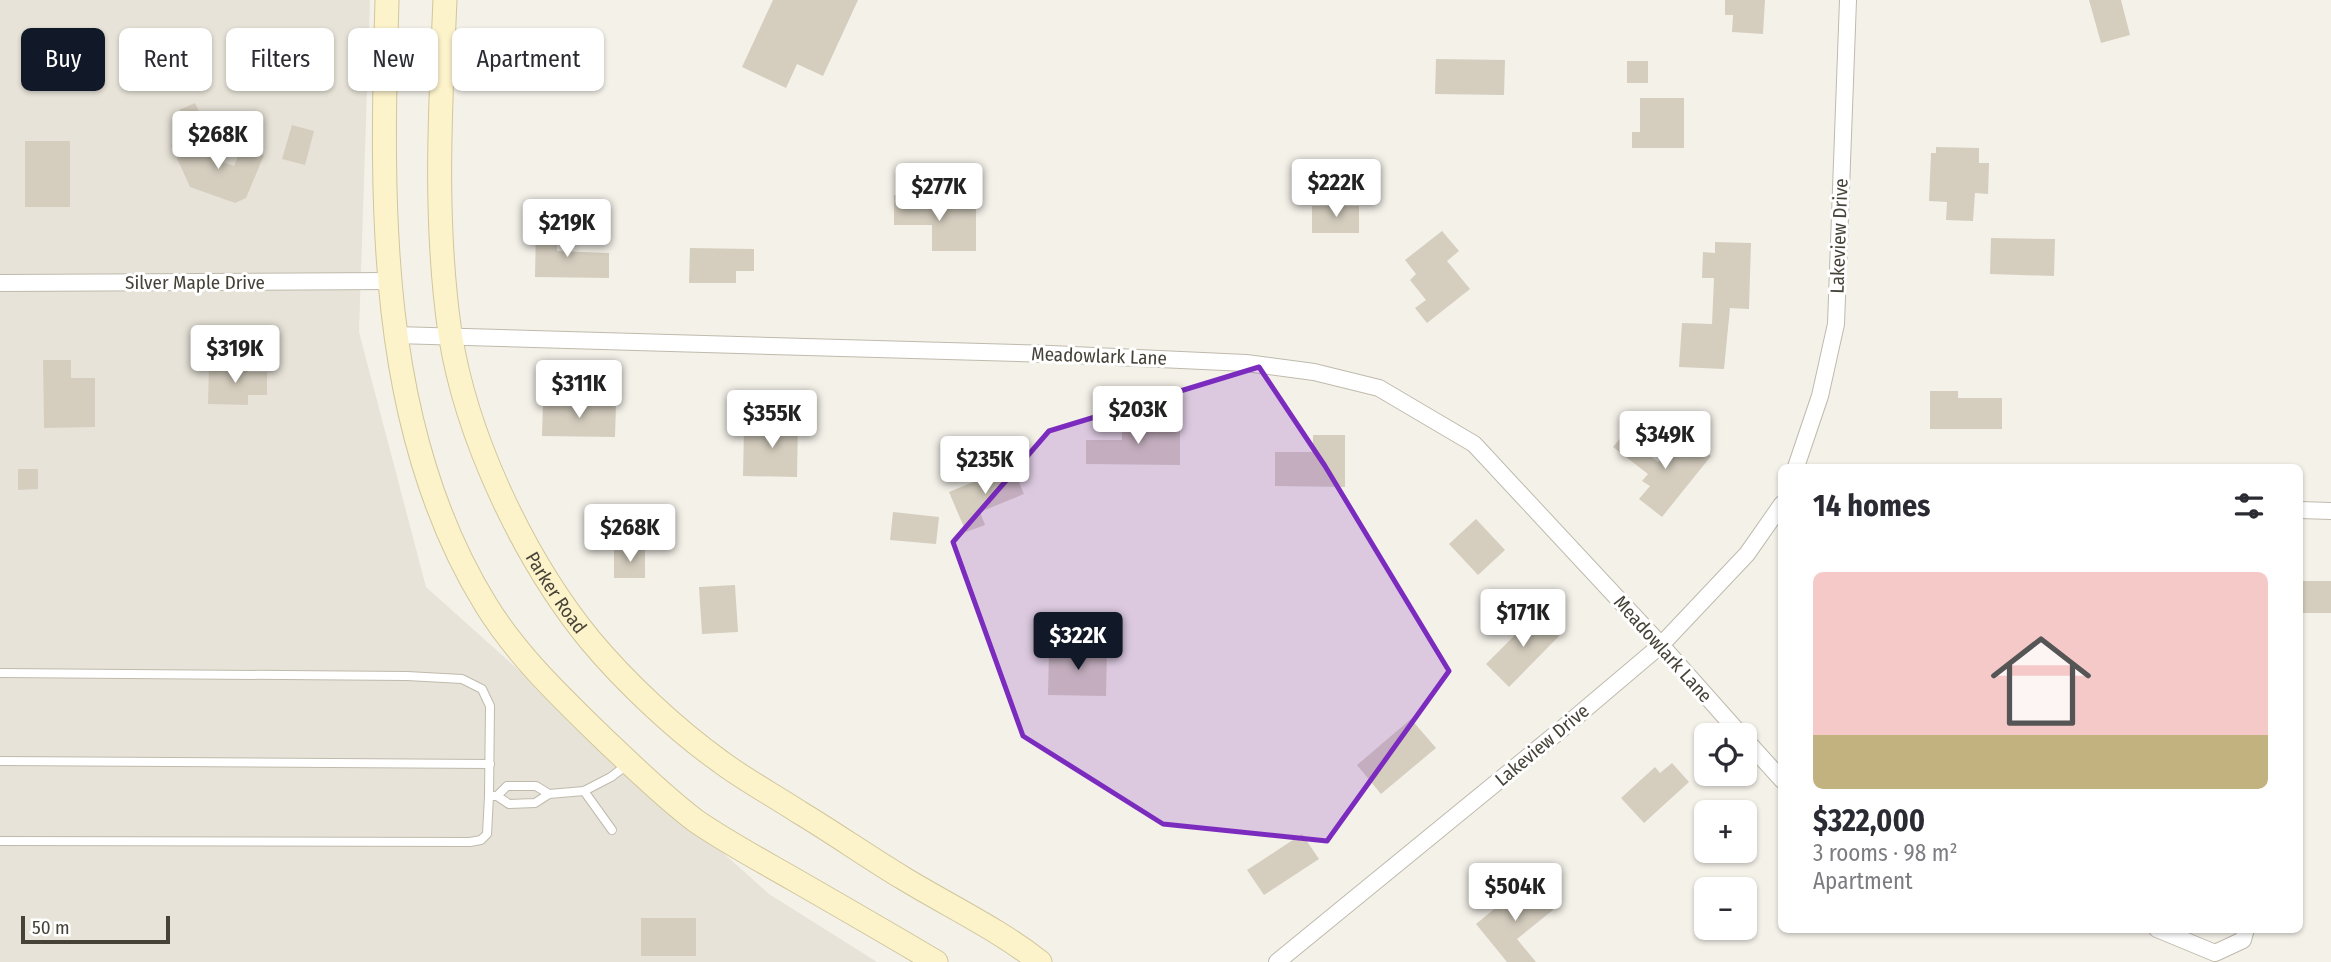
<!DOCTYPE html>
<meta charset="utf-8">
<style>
body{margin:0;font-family:"Fira Sans Condensed",sans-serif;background:#f7f7f7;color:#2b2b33;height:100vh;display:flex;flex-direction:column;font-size:26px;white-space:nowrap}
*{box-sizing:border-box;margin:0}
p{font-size:23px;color:#7c7c81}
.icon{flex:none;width:38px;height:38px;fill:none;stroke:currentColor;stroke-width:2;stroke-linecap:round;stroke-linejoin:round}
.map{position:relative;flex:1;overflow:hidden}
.side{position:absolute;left:1778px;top:464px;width:525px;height:469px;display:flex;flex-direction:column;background:#fff;border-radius:10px;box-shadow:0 2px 5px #0004}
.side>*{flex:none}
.hud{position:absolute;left:21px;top:28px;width:665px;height:63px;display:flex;gap:14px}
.tools{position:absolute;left:1694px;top:723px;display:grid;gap:14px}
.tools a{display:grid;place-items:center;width:63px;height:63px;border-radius:10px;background:#fff;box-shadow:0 2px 5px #0004;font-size:35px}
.scale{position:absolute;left:21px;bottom:18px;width:149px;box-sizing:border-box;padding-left:7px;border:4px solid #474238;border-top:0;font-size:19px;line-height:24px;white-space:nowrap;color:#474238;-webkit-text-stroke:5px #fff;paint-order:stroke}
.price{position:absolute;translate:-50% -60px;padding:0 16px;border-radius:7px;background:#fff;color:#222;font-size:23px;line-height:46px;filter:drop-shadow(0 2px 4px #0008)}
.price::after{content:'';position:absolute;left:50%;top:42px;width:21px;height:16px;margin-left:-10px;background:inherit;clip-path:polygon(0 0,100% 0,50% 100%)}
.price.active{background:#111827;color:#fff}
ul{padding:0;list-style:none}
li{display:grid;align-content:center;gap:14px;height:371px;padding:0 35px}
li+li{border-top:2px solid #e1e1e2}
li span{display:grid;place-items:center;height:217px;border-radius:10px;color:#555}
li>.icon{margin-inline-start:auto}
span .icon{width:126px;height:126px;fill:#fffc;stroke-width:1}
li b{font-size:30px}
h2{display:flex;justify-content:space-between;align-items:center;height:84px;padding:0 35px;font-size:30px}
.chip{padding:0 24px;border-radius:10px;background:#fff;box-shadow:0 2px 5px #0004;font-size:24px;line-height:63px}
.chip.active{background:#111827;color:#fff}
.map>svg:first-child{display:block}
</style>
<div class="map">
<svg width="2331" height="962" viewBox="0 0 2331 962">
<rect width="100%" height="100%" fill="#f4f1e9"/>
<path fill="#e7e3d8" d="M0,0H370L359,332L426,587L769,894L877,962H0Z"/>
<g fill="#d5cebf">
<path d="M773,0H858L823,76L797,64L786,88L742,67Z"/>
<path d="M1725,0H1765L1763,34L1732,32L1733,15H1725Z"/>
<path d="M2089,0H2121L2130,35L2101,43Z"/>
<path d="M1436,59L1505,60L1504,95L1435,94Z"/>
<rect x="1627" y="61" width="21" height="22"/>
<path d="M1640,98H1684V148H1632V132H1640Z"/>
<path d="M195,103L203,120L187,127L179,110Z"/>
<path d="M292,125L314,131L305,165L282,159Z"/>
<path d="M193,135L201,154L234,166L242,147L264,155L246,198L235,203L190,187L171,145Z"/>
<rect x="25" y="141" width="45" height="66"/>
<path d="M1936,147L1979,148V163H1989L1988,194L1975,193L1973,221L1946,220L1947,202L1929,201L1931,153H1936Z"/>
<path d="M894,195H924V209H976V251H932V225H894Z"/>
<rect x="1312" y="206" width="47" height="27"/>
<path d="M536,227L557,228V251L609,253V278L535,277Z"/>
<path d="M1442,231L1459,251L1447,261L1470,289L1427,323L1415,308L1426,300L1410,280L1416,274L1405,260Z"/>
<path d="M1991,238L2055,239L2054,276L1990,274Z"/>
<path d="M1715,242L1751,243L1749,309L1730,308L1724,369L1679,367L1682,323L1712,324L1714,278H1702L1703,252L1715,253Z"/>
<path d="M690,248L754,249V271H736V283H689Z"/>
<path d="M43,360H71V378H95V427L44,428Z"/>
<path d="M209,365L249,366L248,372H267V395H248V405L208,404Z"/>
<path d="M1930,391H1958V398H2002V429H1930Z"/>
<path d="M543,403L616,404L615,437L542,436Z"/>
<path d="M773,418H798L797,477L743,476L744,429H773Z"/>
<path d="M1122,423L1180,424V465L1086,464V440H1122Z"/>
<path d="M1313,435H1345V487L1275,486V452H1313Z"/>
<path d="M1623,435L1658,462L1667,451L1672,455L1687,437L1711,456L1662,517L1639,499L1650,486L1642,481L1648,474L1613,447Z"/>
<path d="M1012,466L1024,494L980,512L985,525L966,532L949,492Z"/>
<path d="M18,469H38V489L18,490Z"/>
<path d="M893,512L939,517L936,544L890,540Z"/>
<path d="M1476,519L1505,550L1478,575L1449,544Z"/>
<rect x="614" y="550" width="31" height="28"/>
<rect x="2300" y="581" width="31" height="32"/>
<path d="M735,585L738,632L702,634L699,587Z"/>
<path d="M1538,612L1561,634L1509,687L1486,664Z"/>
<path d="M1049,649L1107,650L1106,696L1048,695Z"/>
<path d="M1411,719L1436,748L1381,794L1357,765Z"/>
<path d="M1672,763L1689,782L1644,823L1621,798L1655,767L1660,773Z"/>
<path d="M1302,834L1319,859L1264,895L1247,870Z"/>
<path d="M1528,881L1553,910L1517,939L1536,962H1507L1476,924Z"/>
<rect x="641" y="918" width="55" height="38"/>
</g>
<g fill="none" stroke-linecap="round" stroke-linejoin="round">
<defs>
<g id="service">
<path d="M0,673L407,676L462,679L482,689L490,706L489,796H497L509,804L535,803L549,794L584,791L611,777L628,764"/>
<path d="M0,761L490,764"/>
<path d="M584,791L612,830"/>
<path d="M497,796L507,786H536L549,794"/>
<path d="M0,841L470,842L481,840L487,834L489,796"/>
</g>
<g id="minor">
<path d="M0,283L390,281"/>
<path d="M395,335L1051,354L1246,363L1314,372L1379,388L1474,444L1661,645L1741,735"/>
<path d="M1796,467L1820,396L1836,324L1848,0"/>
<path d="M2300,510L2331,511"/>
<path d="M1745,739L1782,780"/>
<path d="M2157,929L2215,953L2243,940L2246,929"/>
<path d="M1277,962L1557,733L1661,645L1747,554L1782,504"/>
</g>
<g id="secondary">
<path d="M387,0C381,202 376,427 486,605C518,657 563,699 606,741C635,768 664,797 696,821C728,843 762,861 795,880C842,907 889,934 936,962"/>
<path id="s1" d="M445,0C440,111 434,223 450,333C466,437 524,559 590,640C625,682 676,730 721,762C745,780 773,795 799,812C834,833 868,857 903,878C949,906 998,929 1040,962"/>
</g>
</defs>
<use href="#service" stroke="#bfbaac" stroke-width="10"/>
<use href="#minor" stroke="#bfbaac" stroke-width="18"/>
<use href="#secondary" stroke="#d1c69b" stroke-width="25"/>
<use href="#service" stroke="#fff" stroke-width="8"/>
<use href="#minor" stroke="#fff" stroke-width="16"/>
<use href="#secondary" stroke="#fcf3cb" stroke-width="23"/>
</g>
<path fill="#7b2cbf" fill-opacity="0.2" stroke="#7b2cbf" stroke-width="5" stroke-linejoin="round" d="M1259,367L1325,466L1449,671L1327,841L1163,824L1023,736L953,542L1049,431Z"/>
<g text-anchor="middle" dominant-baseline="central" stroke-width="6" stroke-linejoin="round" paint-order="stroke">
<g font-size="19" fill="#474238" stroke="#fff">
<text transform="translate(1839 236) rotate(-88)">Lakeview Drive</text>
<text x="195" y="282">Silver Maple Drive</text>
<text transform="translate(1099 356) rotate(2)">Meadowlark Lane</text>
<text stroke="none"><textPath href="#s1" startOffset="616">Parker Road</textPath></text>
<text transform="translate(1663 649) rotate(48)">Meadowlark Lane</text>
<text transform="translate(1542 745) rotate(-40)">Lakeview Drive</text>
</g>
</g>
</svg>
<div class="tools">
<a><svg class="icon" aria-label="locate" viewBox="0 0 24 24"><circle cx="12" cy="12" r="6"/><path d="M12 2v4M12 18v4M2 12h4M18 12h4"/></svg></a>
<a>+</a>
<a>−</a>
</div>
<div class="scale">50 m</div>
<b class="price" style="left:218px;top:171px">$268K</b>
<b class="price" style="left:1336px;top:219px">$222K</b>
<b class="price" style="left:939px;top:223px">$277K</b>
<b class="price" style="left:567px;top:259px">$219K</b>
<b class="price" style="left:235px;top:385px">$319K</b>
<b class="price" style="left:579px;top:420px">$311K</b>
<b class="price" style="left:1138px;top:446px">$203K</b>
<b class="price" style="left:772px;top:450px">$355K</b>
<b class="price" style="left:1665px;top:471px">$349K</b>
<b class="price" style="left:985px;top:496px">$235K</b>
<b class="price" style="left:630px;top:564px">$268K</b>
<b class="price" style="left:1523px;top:649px">$171K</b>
<b class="price active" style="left:1078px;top:672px">$322K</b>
<b class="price" style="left:1515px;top:923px">$504K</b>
<div class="hud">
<a class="chip active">Buy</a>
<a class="chip">Rent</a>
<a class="chip">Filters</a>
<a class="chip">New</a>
<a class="chip">Apartment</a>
</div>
<section class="side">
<h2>14 homes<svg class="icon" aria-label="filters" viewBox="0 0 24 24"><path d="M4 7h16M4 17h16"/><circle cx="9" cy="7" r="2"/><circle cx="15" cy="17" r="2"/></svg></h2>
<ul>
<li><span style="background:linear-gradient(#f6c9c9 75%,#c2b280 0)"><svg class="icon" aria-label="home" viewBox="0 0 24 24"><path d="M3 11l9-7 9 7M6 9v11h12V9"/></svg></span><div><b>$322,000</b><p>3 rooms · 98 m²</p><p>Apartment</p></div></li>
</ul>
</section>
</div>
